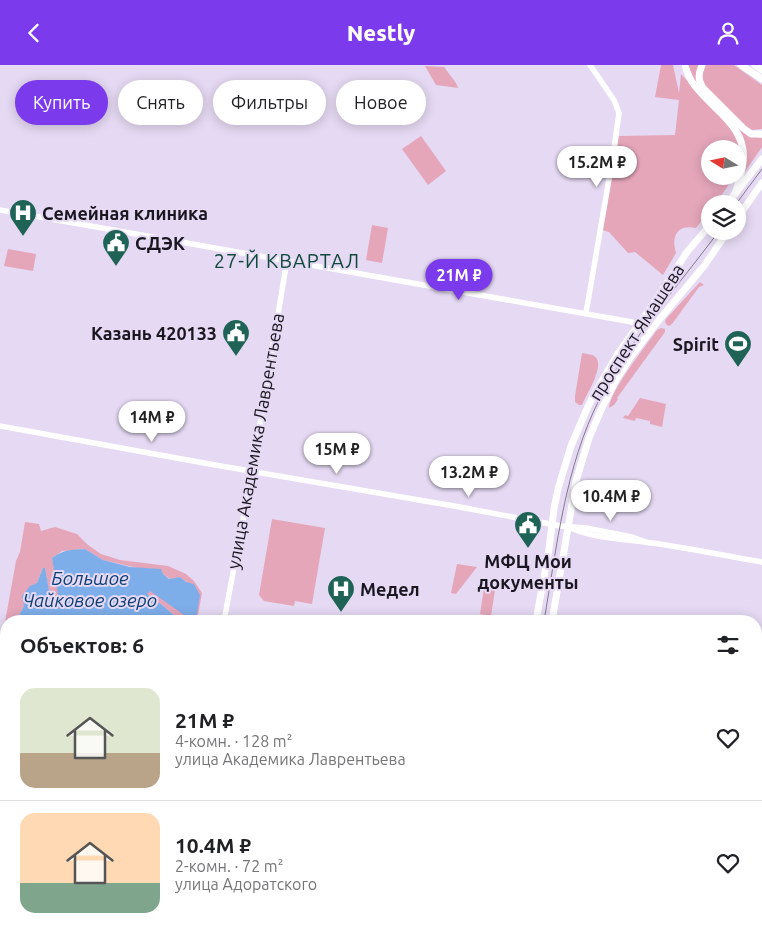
<!DOCTYPE html>
<html lang="ru">
<meta charset="utf-8">
<style>
body{margin:0;font-family:Ubuntu,sans-serif;background:#f2f2f2;color:#202124;height:100vh;display:flex;flex-direction:column;font-size:19px;white-space:nowrap}
*{box-sizing:border-box;margin:0}
p{font-size:16px;color:#757577}
.icon{flex:none;width:28px;height:28px;fill:none;stroke:currentColor;stroke-width:2;stroke-linecap:round;stroke-linejoin:round}
.map{position:relative;flex:1;overflow:hidden}
.drawer{position:absolute;left:0px;top:550px;width:762px;height:321px;display:flex;flex-direction:column;background:#fff;border-radius:20px 20px 0 0;box-shadow:0 2px 12px #0003}
.drawer>*{flex:none}
.top-card{position:absolute;left:15px;top:15px;width:500px;height:45px;display:flex;gap:10px}
.needle{width:32px;rotate:280deg}
.controls{position:absolute;left:701px;top:75px;display:grid;gap:10px}
.controls a{display:grid;place-items:center;width:45px;height:45px;border-radius:50%;background:#fff;box-shadow:0 2px 12px #0003;font-size:25px}
.price{position:absolute;translate:-50% -42px;padding:0 11px;border-radius:18px;background:#fff;color:#222;font-size:16px;line-height:32px;filter:drop-shadow(0 1px 2px #0008)}
.price::after{content:'';position:absolute;left:50%;top:30px;width:15px;height:11px;margin-left:-8px;background:inherit;clip-path:polygon(0 0,100% 0,50% 100%)}
.price.active{background:#7c3aed;color:#fff}
ul{padding:0;list-style:none}
li{display:flex;align-items:center;gap:15px;height:125px;padding:0 20px}
li+li{border-top:1px solid #e0e0e0}
li span{display:grid;place-items:center;flex:none;width:140px;height:100px;border-radius:15px;color:#555}
li>.icon{margin-inline-start:auto}
span .icon{width:60px;height:60px;fill:#fffc;stroke-width:1}
li b{font-size:21px}
h2{display:flex;justify-content:space-between;align-items:center;height:60px;padding:0 20px;font-size:21px}
.tag{padding:0 18px;border-radius:22px;background:#fff;box-shadow:0 2px 12px #0003;font-size:18px;line-height:45px}
.tag.active{background:#7c3aed;color:#fff}
header{display:flex;justify-content:space-between;align-items:center;height:65px;padding:0 20px;background:#7c3aed;color:#fff;font-size:22px;font-weight:800}
.map>svg:first-child{display:block}
</style>
<header><svg class="icon" aria-label="back" viewBox="0 0 24 24"><path d="M15 5l-7 7 7 7"/></svg>Nestly<svg class="icon" aria-label="person" viewBox="0 0 24 24"><circle cx="12" cy="8" r="4"/><path d="M4 21q1-7 8-7t8 7"/></svg></header>
<div class="map">
<svg width="762" height="871" viewBox="0 0 762 871">
<rect width="100%" height="100%" fill="#e5d9f3"/>
<g fill="#e5a6ba">
<path d="M661,0H673L679,28L681,9L728,60C737,73 744,89 738,105V84H710V111H735L715,139H710V145L696,163C677,159 671,171 676,188L663,210L635,187L628,188L609,167L602,165L619,71L675,70L679,35L655,32Z"/>
<path d="M687,0H699L696,12L750,71L762,73V82L742,111L744,78L697,21Z"/>
<path d="M705,0H734L762,20V64L752,65L743,60L705,22L701,13Z"/>
<path d="M425,1L444,2L456,18L458,23L436,20Z"/>
<path d="M421,71L446,106L428,120L402,84Z"/>
<path d="M372,160L388,163L382,198L366,195Z"/>
<path d="M8,184L36,189L33,206L4,201Z"/>
<path d="M700,217L704,220L699,222L672,259L669,261L667,260L665,257L666,254Z"/>
<path d="M661,263L665,264V267L617,333L618,334L614,340L609,343C610,325 646,281 657,265Z"/>
<path d="M582,288C585,289 591,289 594,291C607,298 586,330 582,340H579L575,337V331Z"/>
<path d="M640,333L666,339L662,362L650,359V356L636,353L635,356L623,353L625,350L628,351Z"/>
<path d="M272,454L325,463L312,539L295,536L294,541L264,536L259,530Z"/>
<path d="M25,457L39,459L41,466L55,462L77,469L88,480L101,489L120,495L168,501L186,509L194,516L202,528L197,556H181L162,540L146,529L150,525L169,538L186,517L180,512L170,514L163,509L103,495L85,484L62,486L52,493L60,536H51L45,504L43,503L37,518L30,522L24,541L16,556H6V651L0,650V585L16,496L20,487Z"/>
<path d="M457,499L477,502L456,529L451,528Z"/>
<path d="M484,523L495,525L491,551L480,549Z"/>
<path d="M6,693V792L0,791V728Z"/>
<path d="M209,865H257L256,871H208Z"/>
</g>
<path fill="#7eaeea" d="M85,484L103,495L130,502L161,504L163,509L169,514L180,512L186,517L194,519L200,530L196,554L187,552L150,526L147,529L162,540L181,556H154L150,555V556H16L24,541L22,531L30,521L37,518L43,503H45L51,536H59L52,493C65,484 70,485 85,484Z"/>
<g fill="none" stroke-linecap="round" stroke-linejoin="round">
<g stroke="#fff" stroke-width="5.5">
<path d="M0,145L632,257L638,260"/>
<path d="M586,248L613,91L619,48L614,35L590,0"/>
<path d="M0,361L215,400L454,441L561,461L586,463L632,472L649,478"/>
<path d="M573,464C598,474 625,474 652,478C689,483 725,491 762,497"/>
<path d="M224,556L253,401L287,195"/>
<path d="M756,813L762,783"/>
<path d="M169,871L170,865"/>
<path d="M746,871L747,865"/>
</g>
<g stroke="#fff" stroke-width="7">
<path d="M685,0C687,8 690,15 695,21C714,46 748,62 743,98C742,108 738,119 735,129"/>
<path d="M702,0C698,9 698,15 703,23L743,63L751,69H762"/>
<path d="M741,0L762,14"/>
<path d="M755,0L762,5"/>
<path d="M727,139L762,94"/>
<path d="M738,152L762,118"/>
<path d="M536,556L549,484L554,444L558,424L571,381L586,346L593,331L619,287L652,241L687,187L710,160"/>
<path d="M552,556L576,416L589,373L601,345L616,315L630,293L659,255L704,201L728,166"/>
<path d="M482,871L483,865"/>
<path d="M498,871L499,865"/>
</g>
<g stroke="#827a8c" stroke-width="1">
<path d="M736,139L762,104"/>
<path d="M544,556C557,481 565,402 600,333C631,273 679,220 719,166"/>
<path d="M490,871L491,865"/>
</g>
</g>
<defs>
<symbol id="hospital-pin" viewBox="-11 -11 22 30"><path d="M0 17L-7.5 6A9.5 9.5 0 1 1 7.5 6Z" fill="#1e6355" stroke="#e5d9f3"/><path d="M-5-5h3v3.5h4V-5h3V5h-3V1.5h-4V5h-3Z" fill="#fff"/></symbol>
<symbol id="civic-pin" viewBox="-11 -11 22 30"><path d="M0 17L-7.5 6A9.5 9.5 0 1 1 7.5 6Z" fill="#1e6355" stroke="#e5d9f3"/><path d="M-.6-6.5H3V-4.5H.6V-3L4-1V1h2V6H-6V1h2V-1L-.6-3ZM-1.2 2.5V6h2.4V2.5Z" fill="#fff"/></symbol>
<symbol id="stadium-pin" viewBox="-11 -11 22 30"><path d="M0 17L-7.5 6A9.5 9.5 0 1 1 7.5 6Z" fill="#1e6355" stroke="#e5d9f3"/><path d="M0-5a6.5 5 0 1 0 0 10a6.5 5 0 1 0 0-10ZM-3.5-1.8h7v3.6h-7Z" fill="#fff"/></symbol>
</defs>
<g fill-rule="evenodd">
<use href="#hospital-pin" x="7" y="132" width="32" height="43"/>
<use href="#civic-pin" x="100" y="162" width="32" height="43"/>
<use href="#civic-pin" x="220" y="252" width="32" height="43"/>
<use href="#stadium-pin" x="722" y="263" width="32" height="43"/>
<use href="#civic-pin" x="512" y="444" width="32" height="43"/>
<use href="#hospital-pin" x="325" y="508" width="32" height="43"/>
</g>
<g text-anchor="middle" dominant-baseline="central" stroke-width="4" stroke-linejoin="round" paint-order="stroke">
<g font-size="18" font-weight="bold" fill="#1a161f" stroke="#e5d9f3" text-anchor="start">
<text x="42" y="148">Семейная клиника</text>
<text x="135" y="178">СДЭК</text>
<text x="217" y="268" text-anchor="end">Казань 420133</text>
<text x="719" y="279" text-anchor="end">Spirit</text>
<text x="528" y="496" text-anchor="middle">МФЦ Мои<tspan x="528" dy="21">документы</tspan></text>
<text x="360" y="524">Медел</text>
</g>
<g font-size="18" fill="#1a161f" stroke="#e5d9f3">
<text transform="translate(636 267) rotate(-57)">проспект Ямашева</text>
<text transform="translate(255 376) rotate(-80)">улица Академика Лаврентьева</text>
</g>
<g font-size="19" font-style="italic" fill="#0d3f74" stroke="#e5d9f3">
<text x="90" y="513">Большое<tspan x="90" dy="22">Чайковое озеро</tspan></text>
</g>
<g font-size="20" letter-spacing="1" fill="#11493e" stroke="#e5d9f3">
<text x="287" y="195">27-Й КВАРТАЛ</text>
</g>
</g>
</svg>
<div class="controls">
<a><svg class="needle" viewBox="-14 -14 28 28"><path d="M0-13l5 13h-10z" fill="#e53935"/><path d="M0 13l5-13h-10z" fill="#757577"/></svg></a>
<a><svg class="icon" aria-label="layers" viewBox="0 0 24 24"><path d="M12 4l9 5-9 5-9-5zM3 14l9 5 9-5"/></svg></a>
</div>
<b class="price" style="left:597px;top:123px">15.2M ₽</b>
<b class="price active" style="left:459px;top:236px">21M ₽</b>
<b class="price" style="left:152px;top:378px">14M ₽</b>
<b class="price" style="left:337px;top:410px">15M ₽</b>
<b class="price" style="left:469px;top:433px">13.2M ₽</b>
<b class="price" style="left:611px;top:457px">10.4M ₽</b>
<div class="top-card">
<a class="tag active">Купить</a>
<a class="tag">Снять</a>
<a class="tag">Фильтры</a>
<a class="tag">Новое</a>
</div>
<section class="drawer">
<h2>Объектов: 6<svg class="icon" aria-label="filters" viewBox="0 0 24 24"><path d="M4 7h16M4 17h16"/><circle cx="9" cy="7" r="2"/><circle cx="15" cy="17" r="2"/></svg></h2>
<ul>
<li><span style="background:linear-gradient(#dfe7d0 65%,#b9a48a 0)"><svg class="icon" aria-label="home" viewBox="0 0 24 24"><path d="M3 11l9-7 9 7M6 9v11h12V9"/></svg></span><div><b>21M ₽</b><p>4-комн. · 128 m²</p><p>улица Академика Лаврентьева</p></div><svg class="icon" aria-label="heart" viewBox="0 0 24 24"><path d="M12 20l-8-8c-3-5 5-10 8-4 3-6 11-1 8 4z"/></svg></li>
<li><span style="background:linear-gradient(#ffd9b3 70%,#7fa58c 0)"><svg class="icon" aria-label="home" viewBox="0 0 24 24"><path d="M3 11l9-7 9 7M6 9v11h12V9"/></svg></span><div><b>10.4M ₽</b><p>2-комн. · 72 m²</p><p>улица Адоратского</p></div><svg class="icon" aria-label="heart" viewBox="0 0 24 24"><path d="M12 20l-8-8c-3-5 5-10 8-4 3-6 11-1 8 4z"/></svg></li>
</ul>
</section>
</div>
